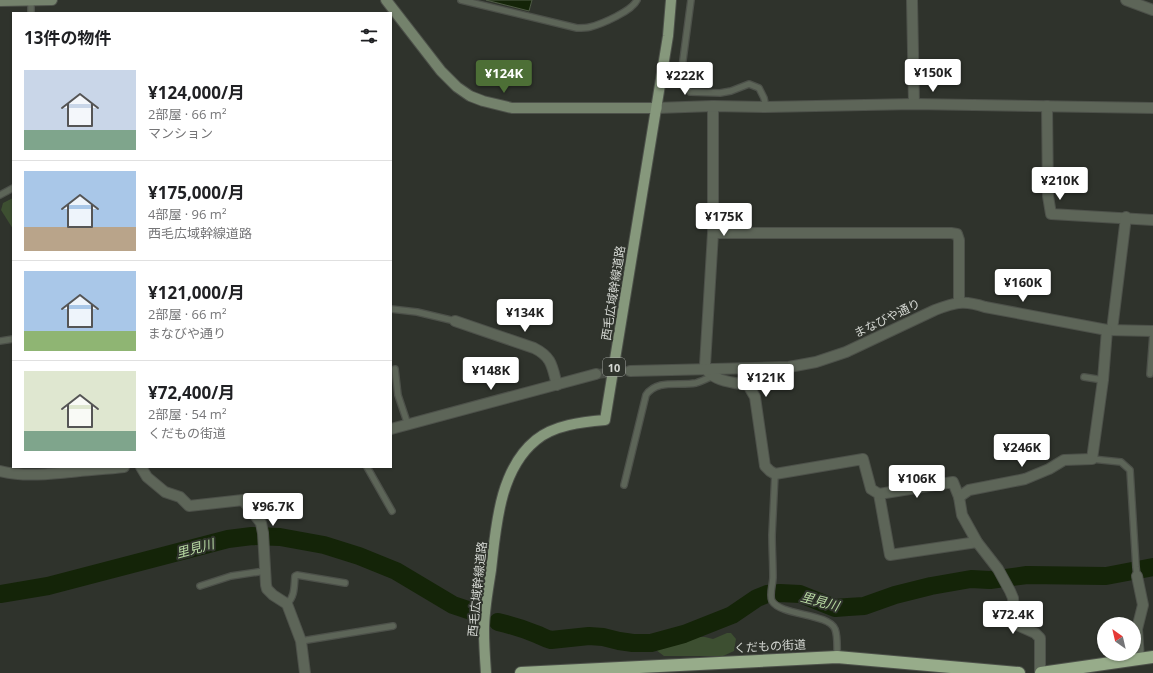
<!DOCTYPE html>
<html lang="ja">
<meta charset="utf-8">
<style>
body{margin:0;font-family:"Open Sans","Noto Sans JP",sans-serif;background:#f6f6f6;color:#202124;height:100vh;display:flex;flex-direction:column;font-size:15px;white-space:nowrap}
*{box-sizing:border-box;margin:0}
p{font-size:13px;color:#757577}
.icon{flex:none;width:22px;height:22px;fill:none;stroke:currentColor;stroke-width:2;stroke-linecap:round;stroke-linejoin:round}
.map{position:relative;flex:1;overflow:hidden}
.drawer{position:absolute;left:12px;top:12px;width:380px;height:456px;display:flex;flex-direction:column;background:#fff;border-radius:0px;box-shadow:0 1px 3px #0004}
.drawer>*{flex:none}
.needle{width:26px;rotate:326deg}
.buttons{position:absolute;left:1097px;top:617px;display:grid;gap:8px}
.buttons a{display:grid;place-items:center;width:44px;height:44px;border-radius:50%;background:#fff;box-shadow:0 1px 3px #0004;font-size:20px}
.price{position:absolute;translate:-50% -34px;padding:0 9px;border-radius:4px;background:#fff;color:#222;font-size:13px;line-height:26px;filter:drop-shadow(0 1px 2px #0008)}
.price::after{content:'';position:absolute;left:50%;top:24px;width:12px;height:9px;margin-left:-6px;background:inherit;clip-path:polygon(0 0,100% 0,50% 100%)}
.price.on{background:#4d6f36;color:#fff}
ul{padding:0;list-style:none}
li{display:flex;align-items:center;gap:12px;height:100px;padding:0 12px}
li+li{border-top:1px solid #e0e0e0}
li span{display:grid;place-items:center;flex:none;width:112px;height:80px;border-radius:0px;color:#555}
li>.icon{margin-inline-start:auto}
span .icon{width:48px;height:48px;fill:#fffc;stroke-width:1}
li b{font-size:17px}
h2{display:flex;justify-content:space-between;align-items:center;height:48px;padding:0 12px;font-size:17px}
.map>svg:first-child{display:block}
</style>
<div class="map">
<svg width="1153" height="673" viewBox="0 0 1153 673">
<rect width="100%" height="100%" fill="#2f332c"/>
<g fill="#3d4f31">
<path d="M13,198V229L1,210L3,203Z"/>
<path d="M727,633H731L736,639L734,651L723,656H664L656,650V644L679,637H705L713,639Z"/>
</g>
<path fill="#142408" stroke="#4e5a45" d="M486,0H532L529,11Z"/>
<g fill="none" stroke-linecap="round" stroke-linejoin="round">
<g stroke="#142408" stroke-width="18">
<path d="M0,594L48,586L228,539L252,536L280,537L324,545L359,556L396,571L453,605L474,612"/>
<path d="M498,622C511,625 524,629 536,634C542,636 545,639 551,640L589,636L603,637L619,641L633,643H651L684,634L732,615L757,598L767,594L780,593L800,594L835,608L848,607L864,606L895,595L931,586L971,579L990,580L1027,575L1106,576L1153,567"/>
</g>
<path stroke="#484c45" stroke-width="10" stroke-dasharray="10 5" stroke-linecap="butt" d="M596,374L630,371"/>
<defs>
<g id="lane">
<path d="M31,0V13"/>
<path d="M461,0L577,28C581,28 586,28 590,27C602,24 632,11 637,0"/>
<path d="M691,0L681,75V82L690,92L720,93L731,91L749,84L759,88L764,98L766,107"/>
<path d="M0,195L13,188"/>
<path d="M391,309L417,312L455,321"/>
<path d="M0,341L13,339"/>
<path d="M395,369L398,395L408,425"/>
<path d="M1150,374L1153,334"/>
<path d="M1084,377L1103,380"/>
<path d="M1092,459L1121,462L1130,470L1136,567L1137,576"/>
<path d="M367,467L392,511"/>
<path d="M775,474C774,494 773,514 772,535C772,549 773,563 773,577C773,584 769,595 772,601C781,616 828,613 835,629C838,637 837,648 837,657"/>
<path d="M624,485L646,395C657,379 678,386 696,383C702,381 708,378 714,376"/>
<path d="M200,586L231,576L265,571"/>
<path d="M287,604C295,596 294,587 295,576L297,575L345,583"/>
<path d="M301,641L393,626"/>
</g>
<g id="street">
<path d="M912,0L914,104"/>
<path d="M1126,0L1153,10"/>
<path d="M713,106V233L705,365C708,381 735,383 748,385L755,397L765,466L770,471L775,474L863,459L871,489L879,494L890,555L977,542"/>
<path d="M1047,106L1048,196L1051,214L1153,220"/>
<path d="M657,108L713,106L766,107L914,104L1153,108"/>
<path d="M713,233H951L957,234L959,240V303"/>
<path d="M455,321L534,348C552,357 552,366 557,385"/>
<path d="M1112,330L1126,217"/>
<path d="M630,371L789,367L816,362L846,352L935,310C956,302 964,300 985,307L1107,330L1153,331"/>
<path d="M391,429L596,374"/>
<path d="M141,467L147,477L165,492L180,497L189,506L243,500L261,523L263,533L266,585L267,589L273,595L287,604L301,641L305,673"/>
<path d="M0,471C24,477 47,474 71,472C89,470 107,469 124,467"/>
<path d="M879,494L953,482L959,497L962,515L977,542L998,569L1010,591L1013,598L1014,620L1017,625L1035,633L1040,638V673"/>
<path d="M959,497L969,490L1025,479L1049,469L1064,460L1092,459L1103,380L1107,330"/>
<path d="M1137,576L1143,605L1137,629L1139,659"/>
</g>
<g id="secondary">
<path d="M386,0L441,71L457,87L470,96L483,101L512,108H657"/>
<path d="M0,1L52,0"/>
</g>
<path id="primary" d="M486,673C485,659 484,644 484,630C484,610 488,590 491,570C496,527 499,470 536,440C554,425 582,422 605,420L668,36L671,0"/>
<g id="highway">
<path d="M521,673L837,657L1019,673"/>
<path d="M1041,673L1153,657"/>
</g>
</defs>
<use href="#lane" stroke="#4d514a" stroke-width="8"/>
<use href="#street" stroke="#4d514a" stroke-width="12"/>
<use href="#secondary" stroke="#4d514a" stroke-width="12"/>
<use href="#primary" stroke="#4d514a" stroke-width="12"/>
<use href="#highway" stroke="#4d514a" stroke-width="14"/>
<use href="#lane" stroke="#5d6558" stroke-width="5.5"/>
<use href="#street" stroke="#5d6558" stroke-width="10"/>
<use href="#secondary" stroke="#74826c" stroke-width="10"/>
<use href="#primary" stroke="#86987c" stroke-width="10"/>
<use href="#highway" stroke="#97ac8a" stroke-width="12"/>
</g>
<g text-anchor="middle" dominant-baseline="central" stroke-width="4" stroke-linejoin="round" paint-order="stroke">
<rect fill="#2f332c" stroke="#a3a6a1" stroke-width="1" x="603" y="358" width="22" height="18" rx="3"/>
<g font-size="11" font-weight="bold" fill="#d5d8d3">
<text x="614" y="367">10</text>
</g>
<g font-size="12" fill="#d5d8d3" stroke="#2f332c">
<text transform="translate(613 293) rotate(-81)">西毛広域幹線道路</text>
<text transform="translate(887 318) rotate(-26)">まなびや通り</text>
<text transform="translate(477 589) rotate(-84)">西毛広域幹線道路</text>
<text transform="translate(770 646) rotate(-3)">くだもの街道</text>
</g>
<g font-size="13" font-style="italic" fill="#b8daa3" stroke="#2f332c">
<text transform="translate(195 548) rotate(-15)">里見川</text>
<text transform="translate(820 601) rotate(15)">里見川</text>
</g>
</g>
</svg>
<div class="buttons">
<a><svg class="needle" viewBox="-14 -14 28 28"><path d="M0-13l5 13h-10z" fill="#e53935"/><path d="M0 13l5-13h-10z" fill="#757577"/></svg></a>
</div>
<b class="price" style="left:933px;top:93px">¥150K</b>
<b class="price on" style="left:504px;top:94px">¥124K</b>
<b class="price" style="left:685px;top:96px">¥222K</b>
<b class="price" style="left:1060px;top:201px">¥210K</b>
<b class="price" style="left:724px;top:237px">¥175K</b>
<b class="price" style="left:1023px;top:303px">¥160K</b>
<b class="price" style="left:525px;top:333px">¥134K</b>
<b class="price" style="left:491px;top:391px">¥148K</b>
<b class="price" style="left:766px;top:398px">¥121K</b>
<b class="price" style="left:1022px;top:468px">¥246K</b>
<b class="price" style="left:917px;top:499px">¥106K</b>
<b class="price" style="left:273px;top:527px">¥96.7K</b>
<b class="price" style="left:1013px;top:635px">¥72.4K</b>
<section class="drawer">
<h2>13件の物件<svg class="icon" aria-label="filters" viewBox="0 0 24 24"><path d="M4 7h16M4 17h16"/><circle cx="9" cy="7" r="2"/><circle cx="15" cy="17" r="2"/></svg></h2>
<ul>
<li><span style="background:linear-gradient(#c9d6e8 75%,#7fa58c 0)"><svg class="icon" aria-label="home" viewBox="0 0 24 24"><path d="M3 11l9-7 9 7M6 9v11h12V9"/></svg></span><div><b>¥124,000/月</b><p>2部屋 · 66 m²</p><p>マンション</p></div></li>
<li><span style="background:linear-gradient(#a9c7e8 70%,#b9a48a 0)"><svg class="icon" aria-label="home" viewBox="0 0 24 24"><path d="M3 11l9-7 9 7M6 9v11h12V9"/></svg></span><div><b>¥175,000/月</b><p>4部屋 · 96 m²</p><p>西毛広域幹線道路</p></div></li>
<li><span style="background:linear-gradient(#a9c7e8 75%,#8fb573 0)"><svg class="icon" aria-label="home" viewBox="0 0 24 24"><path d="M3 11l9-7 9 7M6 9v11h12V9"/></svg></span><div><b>¥121,000/月</b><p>2部屋 · 66 m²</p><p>まなびや通り</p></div></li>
<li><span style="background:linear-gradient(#dfe7d0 75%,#7fa58c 0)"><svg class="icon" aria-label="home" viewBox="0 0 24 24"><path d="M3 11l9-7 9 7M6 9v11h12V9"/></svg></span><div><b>¥72,400/月</b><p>2部屋 · 54 m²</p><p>くだもの街道</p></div></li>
</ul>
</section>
</div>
